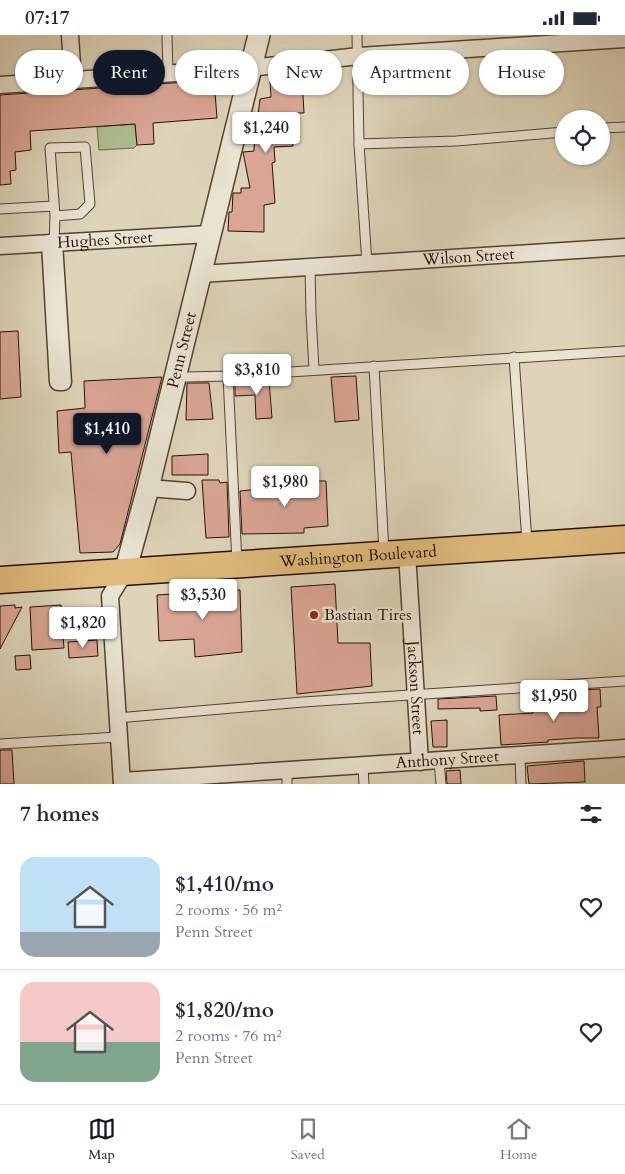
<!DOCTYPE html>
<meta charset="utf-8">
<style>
body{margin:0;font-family:Cardo,serif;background:#f2f2f3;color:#1f2937;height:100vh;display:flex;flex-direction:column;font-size:19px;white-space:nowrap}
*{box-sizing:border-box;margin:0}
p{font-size:16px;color:#747a83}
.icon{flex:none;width:28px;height:28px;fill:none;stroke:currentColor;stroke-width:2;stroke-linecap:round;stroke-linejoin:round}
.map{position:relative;height:749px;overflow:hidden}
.side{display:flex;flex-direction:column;background:#fff;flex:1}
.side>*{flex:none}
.guide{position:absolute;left:15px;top:15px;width:595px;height:45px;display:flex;gap:10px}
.fabs{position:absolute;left:555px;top:75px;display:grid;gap:10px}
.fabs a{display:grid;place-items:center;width:55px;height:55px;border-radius:50%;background:#fff;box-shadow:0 1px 4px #0004;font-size:25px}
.price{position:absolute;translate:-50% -42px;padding:0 11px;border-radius:5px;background:#fff;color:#222;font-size:16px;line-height:32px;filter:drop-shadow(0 1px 2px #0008)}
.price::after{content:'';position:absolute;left:50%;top:30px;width:15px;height:11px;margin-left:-8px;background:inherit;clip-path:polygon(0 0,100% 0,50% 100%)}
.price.active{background:#111827;color:#fff}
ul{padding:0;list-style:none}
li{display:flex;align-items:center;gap:15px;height:125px;padding:0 20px}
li+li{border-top:1px solid #e0e1e3}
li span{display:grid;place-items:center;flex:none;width:140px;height:100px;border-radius:15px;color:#555}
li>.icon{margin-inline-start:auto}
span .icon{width:60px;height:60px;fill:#fffc;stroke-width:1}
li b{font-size:21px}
h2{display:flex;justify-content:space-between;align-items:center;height:60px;padding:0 20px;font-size:21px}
.tag{padding:0 18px;border-radius:22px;background:#fff;box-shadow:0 1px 4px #0004;font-size:18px;line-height:45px}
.tag.active{background:#111827;color:#fff}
.status{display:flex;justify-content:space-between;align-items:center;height:35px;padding:0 25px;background:#fff;direction:ltr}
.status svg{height:14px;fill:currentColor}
.tab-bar{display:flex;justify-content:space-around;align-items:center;height:70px;border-top:1px solid #e0e1e3;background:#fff;font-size:14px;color:#747a83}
.tab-bar a{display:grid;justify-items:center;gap:2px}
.tab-bar .active{color:#111827}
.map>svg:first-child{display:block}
</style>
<div class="status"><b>07:17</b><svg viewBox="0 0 49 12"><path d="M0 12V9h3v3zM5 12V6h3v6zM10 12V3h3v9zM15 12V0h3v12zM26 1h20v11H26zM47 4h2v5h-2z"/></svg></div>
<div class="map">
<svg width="625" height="749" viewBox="0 0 625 749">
<rect width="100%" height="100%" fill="#ddd4b9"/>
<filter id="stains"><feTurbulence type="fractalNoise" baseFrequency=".004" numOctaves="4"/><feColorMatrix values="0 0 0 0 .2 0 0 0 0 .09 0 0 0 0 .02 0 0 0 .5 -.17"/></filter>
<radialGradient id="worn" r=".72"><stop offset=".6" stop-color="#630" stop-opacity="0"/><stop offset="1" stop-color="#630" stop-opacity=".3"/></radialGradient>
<path fill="#aebd92" stroke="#6b664b" d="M135,89L137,110L134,113L99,115L97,92Z"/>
<g fill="#d9a595" stroke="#281004">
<path d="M302,43L304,78H291L293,111L274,112L275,127L272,128L275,168L264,170V197L228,196L229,177H232L233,158H241V153H250L243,117L254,116L255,89H257L260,64L271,62L270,46Z"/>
<path d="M214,45L217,83L153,88L154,109L137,110L135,89L30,96L31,115L15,117L16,135L10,136L11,149L0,150V60Z"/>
<path d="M18,296L21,362L0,364V297Z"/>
<path d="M356,341L359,385L335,387L331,342Z"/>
<path d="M162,342L120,509L113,517L80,518L71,417L59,418L57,376L85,373L84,346Z"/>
<path d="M269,345L272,383L256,384L255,360L235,361V347Z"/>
<path d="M187,348H209L213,384L186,385Z"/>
<path d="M208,419V440H172V421Z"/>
<path d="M301,444V446H326L328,491L304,493V498L242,499L240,456L280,452L279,445Z"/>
<path d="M202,445H219L220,448L227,447L229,502L206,503Z"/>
<path d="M335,549L338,608H370L372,651L297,659L291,552Z"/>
<path d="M240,555L242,617L195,622L194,604L159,606L157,560Z"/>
<path d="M15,570V573L22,572L0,614V571Z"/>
<path d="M61,570L64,613L32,615L30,572Z"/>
<path d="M97,605L98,621L69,623L68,607Z"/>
<path d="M30,620L31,634L16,635L15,621Z"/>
<path d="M600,654L601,672H597L599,703H577L548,705V707L501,710L499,680L533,678V674L559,673V670L581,669L580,655Z"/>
<path d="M496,661L497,675L480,676V673L438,674V664Z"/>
<path d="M447,685V712H433L431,686Z"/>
<path d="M0,715H12L14,749H0Z"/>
<path d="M584,726L585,747L529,749L527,731Z"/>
<path d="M460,735L461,749H447L446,736Z"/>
</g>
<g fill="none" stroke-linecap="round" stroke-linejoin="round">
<defs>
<g id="service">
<path d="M167,0L168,39"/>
<path d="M357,0L359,109L367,229"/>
<path d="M601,93L625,92"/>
<path d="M359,109L456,106L564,97"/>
<path d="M0,174L54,171"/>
<path d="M54,208L55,181L50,113L85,112L90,169L80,179L55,181"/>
<path d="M310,233L311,279L314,335"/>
<path d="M514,322L527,507"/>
<path d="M374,331L384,517"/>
<path d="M228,341L237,528"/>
<path d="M186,342L228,341L625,316"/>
<path d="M117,683L303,667L625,646"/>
<path d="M0,709L119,702"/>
<path d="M520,721L521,749"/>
<path d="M439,726L441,749"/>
<path d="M363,731L364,749"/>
<path d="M287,736V749"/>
</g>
<g id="minor">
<path d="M70,0L73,46"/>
<path d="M0,50L250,33L359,21L625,4"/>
<path d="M50,208L58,347H63L54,208"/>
<path id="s1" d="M0,211L209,199"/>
<path id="s2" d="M200,239L625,212"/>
<path d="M148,453L187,456"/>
<path id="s3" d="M407,518L420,727"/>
<path id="s4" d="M122,746L625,713"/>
<path d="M122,749L110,561L125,537"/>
</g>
<g id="tertiary">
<path id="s5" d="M125,537L148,453L259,0"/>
</g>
<g id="primary">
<path id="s6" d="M0,545L625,504"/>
</g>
</defs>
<use href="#service" stroke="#554131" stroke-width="11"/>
<use href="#minor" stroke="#554131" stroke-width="19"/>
<use href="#tertiary" stroke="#554131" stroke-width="24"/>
<use href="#primary" stroke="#281004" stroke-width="29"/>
<use href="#service" stroke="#e9e3d2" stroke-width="9"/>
<use href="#minor" stroke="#e9e3d2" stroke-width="16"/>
<use href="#tertiary" stroke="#e9e3d2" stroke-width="21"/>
<use href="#primary" stroke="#deba7c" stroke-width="26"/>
</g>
<circle fill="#8f2418" stroke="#e9e3d2" stroke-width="2" cx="314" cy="580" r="5"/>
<g text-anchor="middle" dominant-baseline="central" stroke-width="5" stroke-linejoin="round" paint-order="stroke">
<g font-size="16" fill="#281004" stroke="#e9e3d2">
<text stroke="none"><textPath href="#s1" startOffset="105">Hughes Street</textPath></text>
<text stroke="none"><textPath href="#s2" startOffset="269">Wilson Street</textPath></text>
<text stroke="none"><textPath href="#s5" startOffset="229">Penn Street</textPath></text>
<text stroke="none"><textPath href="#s6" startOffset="359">Washington Boulevard</textPath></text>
<text stroke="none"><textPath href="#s3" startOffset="135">Jackson Street</textPath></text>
<text stroke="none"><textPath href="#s4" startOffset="326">Anthony Street</textPath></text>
</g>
<g font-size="16" fill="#281004" stroke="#e9e3d2" text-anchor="start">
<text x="324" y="580">Bastian Tires</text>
</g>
</g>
<rect width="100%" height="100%" filter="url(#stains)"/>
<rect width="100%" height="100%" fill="url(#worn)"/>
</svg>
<div class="fabs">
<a><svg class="icon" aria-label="locate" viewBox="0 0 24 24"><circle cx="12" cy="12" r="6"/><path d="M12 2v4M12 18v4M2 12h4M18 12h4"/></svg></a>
</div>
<b class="price" style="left:266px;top:119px">$1,240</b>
<b class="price" style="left:257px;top:361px">$3,810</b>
<b class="price active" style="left:107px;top:420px">$1,410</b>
<b class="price" style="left:285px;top:473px">$1,980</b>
<b class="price" style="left:203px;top:586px">$3,530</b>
<b class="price" style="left:83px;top:614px">$1,820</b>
<b class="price" style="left:554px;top:687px">$1,950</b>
<div class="guide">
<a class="tag">Buy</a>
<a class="tag active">Rent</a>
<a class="tag">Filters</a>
<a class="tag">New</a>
<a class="tag">Apartment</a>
<a class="tag">House</a>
</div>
</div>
<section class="side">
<h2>7 homes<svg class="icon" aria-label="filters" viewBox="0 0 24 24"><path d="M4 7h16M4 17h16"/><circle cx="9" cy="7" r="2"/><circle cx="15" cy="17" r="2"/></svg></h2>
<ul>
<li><span style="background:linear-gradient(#bfe0f5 75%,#9aa5b1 0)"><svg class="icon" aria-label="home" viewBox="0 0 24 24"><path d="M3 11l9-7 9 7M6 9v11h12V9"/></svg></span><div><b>$1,410/mo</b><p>2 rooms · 56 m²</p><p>Penn Street</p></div><svg class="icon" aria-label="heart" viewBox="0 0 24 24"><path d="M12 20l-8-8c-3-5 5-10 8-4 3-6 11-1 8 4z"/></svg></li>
<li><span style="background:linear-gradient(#f6c9c9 60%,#7fa58c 0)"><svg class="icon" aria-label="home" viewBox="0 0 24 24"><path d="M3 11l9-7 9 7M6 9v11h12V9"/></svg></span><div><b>$1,820/mo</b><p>2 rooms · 76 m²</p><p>Penn Street</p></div><svg class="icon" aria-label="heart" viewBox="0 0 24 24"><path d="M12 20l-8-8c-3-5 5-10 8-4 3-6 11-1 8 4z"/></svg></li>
</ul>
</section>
<nav class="tab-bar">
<a class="active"><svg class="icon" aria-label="map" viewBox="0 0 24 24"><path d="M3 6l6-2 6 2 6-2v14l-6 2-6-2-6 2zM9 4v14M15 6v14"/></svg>Map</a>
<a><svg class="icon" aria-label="saved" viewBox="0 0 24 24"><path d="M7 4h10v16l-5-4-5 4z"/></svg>Saved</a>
<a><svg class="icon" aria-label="home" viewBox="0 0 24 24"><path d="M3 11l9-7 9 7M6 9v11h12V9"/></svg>Home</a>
</nav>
